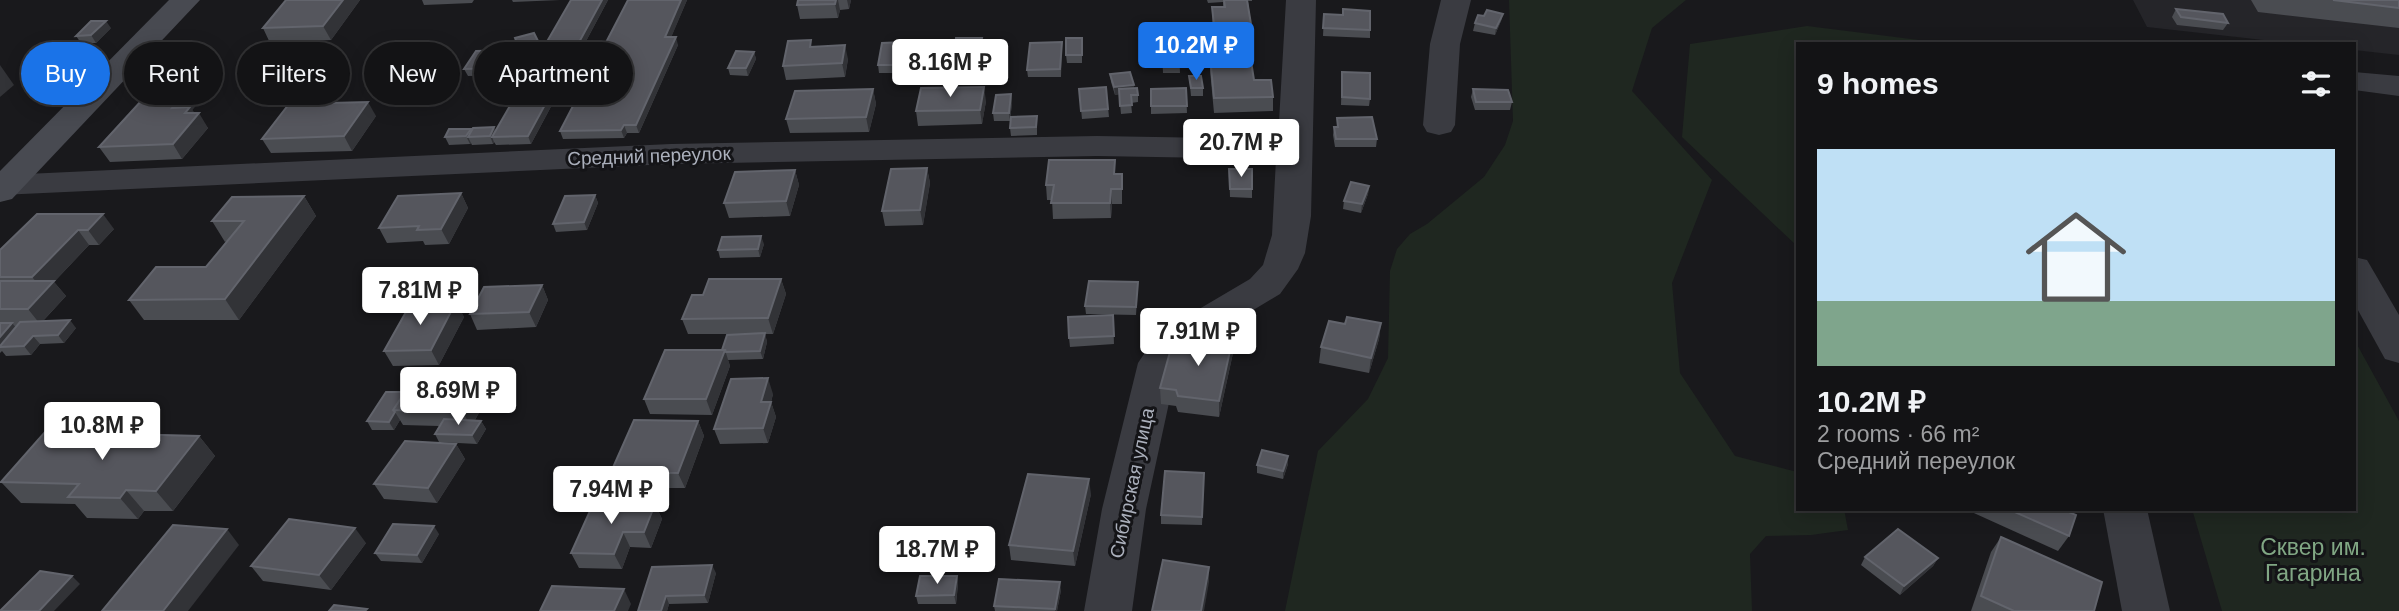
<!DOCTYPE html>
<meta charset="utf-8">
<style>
body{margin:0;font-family:Helvetica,sans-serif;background:#202022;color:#f1f3f6;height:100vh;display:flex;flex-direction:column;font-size:26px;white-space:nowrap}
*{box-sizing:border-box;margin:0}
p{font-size:23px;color:#9d9ea0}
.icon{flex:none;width:38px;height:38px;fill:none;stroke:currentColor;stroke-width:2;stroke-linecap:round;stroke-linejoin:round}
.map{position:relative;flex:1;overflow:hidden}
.sheet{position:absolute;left:1796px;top:42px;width:560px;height:469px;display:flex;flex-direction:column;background:#131315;border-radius:0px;box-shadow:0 4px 18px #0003,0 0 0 2px #323234}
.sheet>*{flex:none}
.guide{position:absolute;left:21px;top:42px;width:665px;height:63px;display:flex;gap:14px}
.price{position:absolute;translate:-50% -60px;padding:0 16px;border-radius:7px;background:#fff;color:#222;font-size:23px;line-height:46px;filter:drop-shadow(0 2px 4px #0008)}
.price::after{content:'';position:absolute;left:50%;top:42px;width:21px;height:16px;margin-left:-10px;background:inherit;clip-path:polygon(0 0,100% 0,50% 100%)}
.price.current{background:#1a73e8;color:#fff}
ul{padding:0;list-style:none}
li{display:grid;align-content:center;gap:14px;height:371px;padding:0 21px}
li+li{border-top:2px solid #323234}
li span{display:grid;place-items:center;height:217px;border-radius:0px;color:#555}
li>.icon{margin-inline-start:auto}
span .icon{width:126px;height:126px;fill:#fffc;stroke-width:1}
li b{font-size:30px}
h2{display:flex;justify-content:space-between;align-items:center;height:84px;padding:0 21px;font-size:30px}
.tag{padding:0 24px;border-radius:32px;background:#131315;box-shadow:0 4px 18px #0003,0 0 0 2px #323234;font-size:24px;line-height:63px}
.tag.current{background:#1a73e8;color:#fff}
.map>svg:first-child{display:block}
</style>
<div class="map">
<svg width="2399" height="611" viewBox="0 0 2399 611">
<rect width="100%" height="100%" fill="#19191c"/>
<path fill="#252529" d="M2133,0H2399V55L2354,50V44H2299L2147,27Z"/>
<g fill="#1f2720">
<path d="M1509,0H1686L1652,28L1632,91L1712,180L1672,283L1680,373L1735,456L1797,472V509H1844L1848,530L1811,535L1766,536L1750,554L1752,611H1285L1318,451L1368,399L1388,358L1390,271L1397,249L1410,234L1427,224L1484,177L1505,145L1513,121Z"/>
<path d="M1807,26L1951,44H1797V246L1682,137L1690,44Z"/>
<path d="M2354,339L2399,421V611H2222L2192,509H2354Z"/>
</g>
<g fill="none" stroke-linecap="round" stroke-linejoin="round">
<g fill="#3a3b41" fill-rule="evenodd">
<path d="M1286,0H1316L1311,216L1305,253L1298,269L1280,294L1210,336L1177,366L1146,509L1132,611H1084L1102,509L1138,363L1152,342L1172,325L1250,279L1263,265L1272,235L1276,159L1097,156L671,164L0,195V177L5,175L671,144L1097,136L1278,139Z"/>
<path d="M1441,0H1471L1460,44L1455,125L1451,132L1439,135L1427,132L1423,125L1430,44Z"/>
<path d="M2354,72L2399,76V96L2354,90Z"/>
<path d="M2354,257L2367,260L2399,315V363L2385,359L2354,303Z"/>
<path d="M2103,509H2147L2170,611H2122Z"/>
</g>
<path fill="#484a51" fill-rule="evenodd" d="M169,0H200L12,199L0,202V171Z"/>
</g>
<g fill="#4a4c51">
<path d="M286,0H360L331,40L270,43L263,28Z"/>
<path d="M422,0H474L472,3L424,5Z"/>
<path d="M512,0H560L513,2Z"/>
<path d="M571,0H608L531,144L496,145L494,142L493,144L472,145L471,143L470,144L449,145L445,137L472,131H496L528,74H517L514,67L516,63L508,75L468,76L464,69L519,58L521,54L515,38L542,50Z"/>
<path d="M628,0H687L671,37L678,45L639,133H627L624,138L563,139L560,131Z"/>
<path d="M798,0H851L849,9L840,10L838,18L800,19L797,5Z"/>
<path d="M1207,0H1252V1H1248L1251,24L1250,39H1213L1212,7H1223V2L1208,3Z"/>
<path d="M2251,0H2399V28L2258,12Z"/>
<path d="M2176,9L2228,23L2223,30L2177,25L2172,17Z"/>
<path d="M1324,14L1343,15L1370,30V38L1323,36Z"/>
<path d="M1503,14L1501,21L1495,35L1473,31L1475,23Z"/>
<path d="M111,28L96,43H81L76,36Z"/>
<path d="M982,38L983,46L981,54L956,55L955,47Z"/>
<path d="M1082,38V63H1067L1066,55Z"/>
<path d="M904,42L905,50L901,73H879L878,65Z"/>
<path d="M1062,42L1061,77H1028L1027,70Z"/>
<path d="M812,47L848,59L845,77L786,80L783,66Z"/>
<path d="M1162,51H1179L1180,73H1163Z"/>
<path d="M754,52L756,59L748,76L730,75L728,68Z"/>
<path d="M1210,56L1254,80L1273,97V111L1214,113L1210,70Z"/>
<path d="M1342,72L1370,99L1369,106L1341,105Z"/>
<path d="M201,74L210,89L192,110L208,128L182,159L110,162L99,147Z"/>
<path d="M1110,74L1134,88L1138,95V102L1131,103L1132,113L1121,114L1119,94L1115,95L1111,82Z"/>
<path d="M1189,76L1203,88V96H1191Z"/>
<path d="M1106,87L1109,117L1082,119L1079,89Z"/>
<path d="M1186,88L1187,113L1151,114V89Z"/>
<path d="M873,89L876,104L869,132L790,133L786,119Z"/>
<path d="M1473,89L1512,102L1510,110H1475L1471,97Z"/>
<path d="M1011,94L1012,102L1010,121H994L993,113Z"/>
<path d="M986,101L982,124L918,126L916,111Z"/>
<path d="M376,116L352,151L271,153L262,139Z"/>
<path d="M1337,118L1377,139L1376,147H1335L1333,135L1334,127H1337Z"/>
<path d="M1037,124V135L1011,136L1010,128Z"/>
<path d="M927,168L930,183L923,225L885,226L882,211Z"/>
<path d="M1229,169H1252V198L1230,197Z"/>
<path d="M795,170L799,185L790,216L729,218L724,203Z"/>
<path d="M1116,174H1122V204H1112L1111,218L1053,219L1052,200H1047L1046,185Z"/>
<path d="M1369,186L1368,194L1361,213L1343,209L1344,201Z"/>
<path d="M461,193L468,208L449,244L425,245L423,241L387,243L379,228Z"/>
<path d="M595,195L598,203L587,230L556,232L553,224Z"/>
<path d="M304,196L316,216L239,320H144L129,300L206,267L227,241L225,242L212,221Z"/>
<path d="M37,214L114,229L99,245H89L54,282L66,296L43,321L76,328L64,343L40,344L31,355L6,356L2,351L0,353V250Z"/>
<path d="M764,244L760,257L720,258L718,250Z"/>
<path d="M781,279L786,294L773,334H765L767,342L763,359L728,360L730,366L712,415L650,414L644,399L751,334H688L682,319L703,295Z"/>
<path d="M1138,282L1136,315L1086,314L1085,306Z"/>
<path d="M542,285L548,300L536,327L477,330L470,314Z"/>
<path d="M456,302L464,317L439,365L393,366L384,351Z"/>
<path d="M1113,315L1114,344L1070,347L1069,338Z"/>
<path d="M1381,323L1379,339L1369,373L1319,363L1321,347L1345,324Z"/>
<path d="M1233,353L1219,417L1178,412L1176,406L1161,404L1160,388Z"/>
<path d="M437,376L482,377L490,393L475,420L481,421L486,429L477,444L439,442L435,434L439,426L403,425L400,420L394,430H372L367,421L405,392Z"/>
<path d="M773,394L771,402L776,417L768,443L720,444L714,429Z"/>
<path d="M698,421L704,436L685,488H618L611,472Z"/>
<path d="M199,436L215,456L173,511H144L138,519L87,518L75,504L21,503L1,482Z"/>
<path d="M456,444L465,459L437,503L384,499L374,484Z"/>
<path d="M1288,464L1283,479L1257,473V465Z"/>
<path d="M1204,481L1202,525L1161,524V515Z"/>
<path d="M1091,494L1075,566L1011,560L1009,545Z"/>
<path d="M655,504L662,519L651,548L630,547L622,569L579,568L571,553Z"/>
<path d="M1965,509H2062L2069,536L2058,551Z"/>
<path d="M439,534L422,563L381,561L375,553Z"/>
<path d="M2001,537L2094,611H1971L1991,552Z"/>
<path d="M366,543L331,590L263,581L251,566Z"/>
<path d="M1865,557L1938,558L1933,566L1900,595L1861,565Z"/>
<path d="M652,567L716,573L708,603L669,604L667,611Z"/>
<path d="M957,576L958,584L956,604H918L916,596Z"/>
<path d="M1061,590L1057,611H995L994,606Z"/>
</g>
<g fill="#323337">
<path d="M343,0H360L331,40L323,26Z"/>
<path d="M602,0H608L531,144L528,136Z"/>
<path d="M681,0H687L668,45L665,37Z"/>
<path d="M836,0H838L840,10L838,18L835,4Z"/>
<path d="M847,0H851L849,9Z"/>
<path d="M1503,14L1501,21L1495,35L1496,28Z"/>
<path d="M106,21L111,28L96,43L91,35Z"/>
<path d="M676,37L678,45L639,133L636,125Z"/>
<path d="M904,42L905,50L901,73L900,65Z"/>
<path d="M845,45L848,59L845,77L842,63Z"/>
<path d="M541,47L544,55L536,57L537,61L530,74L521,53Z"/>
<path d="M516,50L519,58L508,75L505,68Z"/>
<path d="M754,52L756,59L748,76L746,68Z"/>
<path d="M0,65L14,85L0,97Z"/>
<path d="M201,74L210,89L192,110L196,116L199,113L208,128L182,159L173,144L172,108Z"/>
<path d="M1134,85V92L1115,95L1114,87Z"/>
<path d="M984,87L986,101L982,124L980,110Z"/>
<path d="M873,89L876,104L869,132L866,117Z"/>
<path d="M1011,94L1012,102L1010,121L1009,113Z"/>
<path d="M368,102L376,116L352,151L344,136Z"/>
<path d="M624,125L627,133L624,138L621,130Z"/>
<path d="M494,127L498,135L492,137L494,142L493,144L490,136Z"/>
<path d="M471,129L474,137H468L471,143L470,144L466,136Z"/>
<path d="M927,168L930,183L923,225L920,210Z"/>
<path d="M795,170L799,185L790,216L786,201Z"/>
<path d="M1369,186L1368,194L1361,213L1362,204Z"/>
<path d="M1111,189L1112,204L1111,218L1110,203Z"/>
<path d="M461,193L468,208L449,244L441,229Z"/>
<path d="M595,195L598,203L587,230L584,222Z"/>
<path d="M304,196L316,216L239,320L225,299Z"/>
<path d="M103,214L114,229L99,245L88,230Z"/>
<path d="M78,230L89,245L54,282L66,296L40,324L28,309L44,291L32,277Z"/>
<path d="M761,236L764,244L760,257L758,249Z"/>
<path d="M781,279L786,294L773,334L768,318Z"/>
<path d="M542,285L548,300L536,327L529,312Z"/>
<path d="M456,302L464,317L439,365L431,350Z"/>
<path d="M70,320L76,328L64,343L58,335Z"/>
<path d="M12,323L19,331L0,347V337Z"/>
<path d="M1381,323L1379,339L1369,373L1371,358Z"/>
<path d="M765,333L767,342L763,359L760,351Z"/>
<path d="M33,336L40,344L31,355L24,346Z"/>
<path d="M1233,337V353L1219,417V401Z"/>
<path d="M725,350L730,366L712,415L706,399Z"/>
<path d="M482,377L490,393L471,427L463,412Z"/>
<path d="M768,378L773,394L771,402L776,417L768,443L763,428L761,402Z"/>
<path d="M395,412L400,420L394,430L389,422Z"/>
<path d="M481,421L486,429L477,444L472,435Z"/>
<path d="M698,421L704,436L685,488L678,473Z"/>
<path d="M199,436L215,456L173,511L156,491Z"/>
<path d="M456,444L465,459L437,503L428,488Z"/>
<path d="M1288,456V464L1283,479V471Z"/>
<path d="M1089,479L1091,494L1075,566L1073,551Z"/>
<path d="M126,490L144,511L138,519L120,498Z"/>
<path d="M655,504L662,519L651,548L644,532Z"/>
<path d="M434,526L439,534L422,563L417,555Z"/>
<path d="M355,528L366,543L331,590L319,575Z"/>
<path d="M227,529L239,545L188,611H163Z"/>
<path d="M623,532L630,547L622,569L614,554Z"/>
<path d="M1938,558L1933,566L1900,595L1904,586Z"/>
<path d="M712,565L716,573L708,603L704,595Z"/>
<path d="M1209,567V582L1204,611H1201Z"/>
<path d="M72,576L80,584L54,611H39Z"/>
<path d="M957,576L958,584L956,604L954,595Z"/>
<path d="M1060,582L1061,590L1057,611H1055Z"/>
<path d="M624,589L631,604L628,611H614Z"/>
<path d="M666,596L669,604L667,611H661Z"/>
</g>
<g fill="#55565d" stroke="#62646c" stroke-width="2">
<path d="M286,0H343L323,26L263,28Z"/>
<path d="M571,0H602L528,136L492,137Z"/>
<path d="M628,0H681L665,37H676L636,125H624L621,130L560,131Z"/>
<path d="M798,0H836L835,4L797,5Z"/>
<path d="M1224,0H1247L1251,24L1214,25L1212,7H1225Z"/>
<path d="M2333,0H2399V8Z"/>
<path d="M1343,9L1370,11V30L1323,28L1324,14L1343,15Z"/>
<path d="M2176,9L2223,14L2228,23L2181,17Z"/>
<path d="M1487,10L1503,14L1496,28L1475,23L1478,15L1484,16Z"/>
<path d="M91,21H106L91,35L76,36Z"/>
<path d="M534,33L541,47L521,53L515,38Z"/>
<path d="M956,38H982L980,47H955Z"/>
<rect x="1066" y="38" width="16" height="17"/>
<path d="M811,40L810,47L845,45L842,63L783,66L788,41Z"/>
<path d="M904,42L900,65H878L882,43Z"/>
<path d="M1062,42L1060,69L1027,70L1030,43Z"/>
<path d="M516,50L505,68L464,69L476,51Z"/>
<path d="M736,51L754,52L746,68H728Z"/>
<path d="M1162,51H1179V65H1163Z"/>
<path d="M534,53L527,66L514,67L521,54Z"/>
<path d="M1250,55L1254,80H1271L1273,97L1214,98L1210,56Z"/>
<path d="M1130,72L1134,85L1114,87L1110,74Z"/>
<path d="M1342,72L1370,73V99L1342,97Z"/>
<path d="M201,74L172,108L190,107L185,113H199L173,144L99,147L164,76Z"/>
<path d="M1189,76H1201L1203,88H1191Z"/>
<path d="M984,87L980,110L916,111L921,88Z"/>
<path d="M1106,87L1108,109L1081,111L1079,89Z"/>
<path d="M1137,88L1138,95H1131L1132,105L1120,106L1119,89Z"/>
<path d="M1186,88L1187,106H1151V89Z"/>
<path d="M873,89L866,117L786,119L795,91Z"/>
<path d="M1473,89L1508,90L1512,102H1476Z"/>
<path d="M1011,94L1009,113H993L996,95Z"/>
<path d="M368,102L344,136L262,139L289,104Z"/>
<path d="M1037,116L1036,127L1010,128L1011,117Z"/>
<path d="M1372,117L1377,139H1336L1334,127H1338L1337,118Z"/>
<path d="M494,127L490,136L468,137L473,128Z"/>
<path d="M449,129H471L466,136L445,137Z"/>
<path d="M1049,160H1115L1114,174H1122V189H1111L1110,203H1051L1054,185H1046Z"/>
<path d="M927,168L920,210L882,211L891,169Z"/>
<path d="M1229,169H1252V189H1230Z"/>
<path d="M795,170L786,201L724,203L735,172Z"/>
<path d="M1351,182L1369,186L1362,204L1344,201Z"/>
<path d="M461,193L441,229L417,230L419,226L379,228L398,196Z"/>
<path d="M595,195L584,222L553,224L565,196Z"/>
<path d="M304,196L225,299L129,300L156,267H206L244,221H212L232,197Z"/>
<path d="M37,214H103L88,230H78L32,277H0V250Z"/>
<path d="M761,236L758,249L718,250L722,237Z"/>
<path d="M709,279H781L768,318L682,319L692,295H703Z"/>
<path d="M0,281H54L28,309H0Z"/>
<path d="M1089,281L1138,282L1136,307L1085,306Z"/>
<path d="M542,285L529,312L470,314L484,287Z"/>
<path d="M456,302L431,350L384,351L411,303Z"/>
<path d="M1113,315L1114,336L1069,338L1068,317Z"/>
<path d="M1347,317L1381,323L1371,358L1321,347L1329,321L1345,324Z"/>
<path d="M70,320L58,335L33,336L24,346L0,347V346L20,322Z"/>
<path d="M0,323H12L0,337Z"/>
<path d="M765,333L760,351L726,352L725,350H722L727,335Z"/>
<path d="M1208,334L1233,337L1219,401L1178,396L1176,390L1160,388L1173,341L1205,345Z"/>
<path d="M665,350H725L706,399H644Z"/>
<path d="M419,370L434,371L435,376L482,377L463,412L393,410Z"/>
<path d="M768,378L761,402H771L763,428L714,429L731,379Z"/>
<path d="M386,392H405L393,410L395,412L389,422L367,421Z"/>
<path d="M444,419L481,421L472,435L435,434Z"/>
<path d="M634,420L698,421L678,473L611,472Z"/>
<path d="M45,432L199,436L156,491L126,490L120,498L68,497L79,484L1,482Z"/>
<path d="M405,441L456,444L428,488L374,484Z"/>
<path d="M1262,450L1288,456L1283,471L1257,465Z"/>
<path d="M1165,471L1204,473L1202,517L1161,515Z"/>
<path d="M1028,474L1089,479L1073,551L1009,545Z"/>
<path d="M594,502L655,504L644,532H623L614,554L571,553Z"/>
<path d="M2008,509H2062L2076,515L2069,536Z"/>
<path d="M289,519L355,528L319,575L251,566Z"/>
<path d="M393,524L434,526L417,555L375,553Z"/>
<path d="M173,525L227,529L163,611H102Z"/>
<path d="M1898,529L1938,558L1904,586L1865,557Z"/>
<path d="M2001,537L2102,582L2094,611H2014L1981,596Z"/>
<path d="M1163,560L1209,567L1201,611H1152Z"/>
<path d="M712,565L704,595L666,596L661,611H638L652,567Z"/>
<path d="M40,571L72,576L39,611H0Z"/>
<path d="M920,576H957L954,595L916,596Z"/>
<path d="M999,579L1060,582L1055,609L994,606Z"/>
<path d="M552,586L624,589L614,611H540Z"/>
<path d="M334,605L367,609L365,611H329Z"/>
</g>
<g text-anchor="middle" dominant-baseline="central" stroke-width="6" stroke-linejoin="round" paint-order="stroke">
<g font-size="19" fill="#abb0bc" stroke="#141417">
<text transform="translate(649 156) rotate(-2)">Средний переулок</text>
<text transform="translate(1132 483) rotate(-78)">Сибирская улица</text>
</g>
<g font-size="23" fill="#81a784" stroke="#141417">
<text x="2313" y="547">Сквер им.<tspan x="2313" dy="26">Гагарина</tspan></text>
</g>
</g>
</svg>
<b class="price current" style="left:1196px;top:82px">10.2M ₽</b>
<b class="price" style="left:950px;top:99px">8.16M ₽</b>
<b class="price" style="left:1241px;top:179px">20.7M ₽</b>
<b class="price" style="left:420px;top:327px">7.81M ₽</b>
<b class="price" style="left:1198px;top:368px">7.91M ₽</b>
<b class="price" style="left:458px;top:427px">8.69M ₽</b>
<b class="price" style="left:102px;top:462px">10.8M ₽</b>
<b class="price" style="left:611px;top:526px">7.94M ₽</b>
<b class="price" style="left:937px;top:586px">18.7M ₽</b>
<div class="guide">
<a class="tag current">Buy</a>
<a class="tag">Rent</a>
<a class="tag">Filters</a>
<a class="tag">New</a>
<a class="tag">Apartment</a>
</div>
<section class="sheet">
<h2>9 homes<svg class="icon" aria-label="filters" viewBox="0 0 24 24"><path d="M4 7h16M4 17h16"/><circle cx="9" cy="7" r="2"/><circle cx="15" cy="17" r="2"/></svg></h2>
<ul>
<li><span style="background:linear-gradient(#bfe0f5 70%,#7fa58c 0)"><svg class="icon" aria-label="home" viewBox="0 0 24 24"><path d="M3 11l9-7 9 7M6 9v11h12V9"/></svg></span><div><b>10.2M ₽</b><p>2 rooms · 66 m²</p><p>Средний переулок</p></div></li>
</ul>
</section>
</div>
